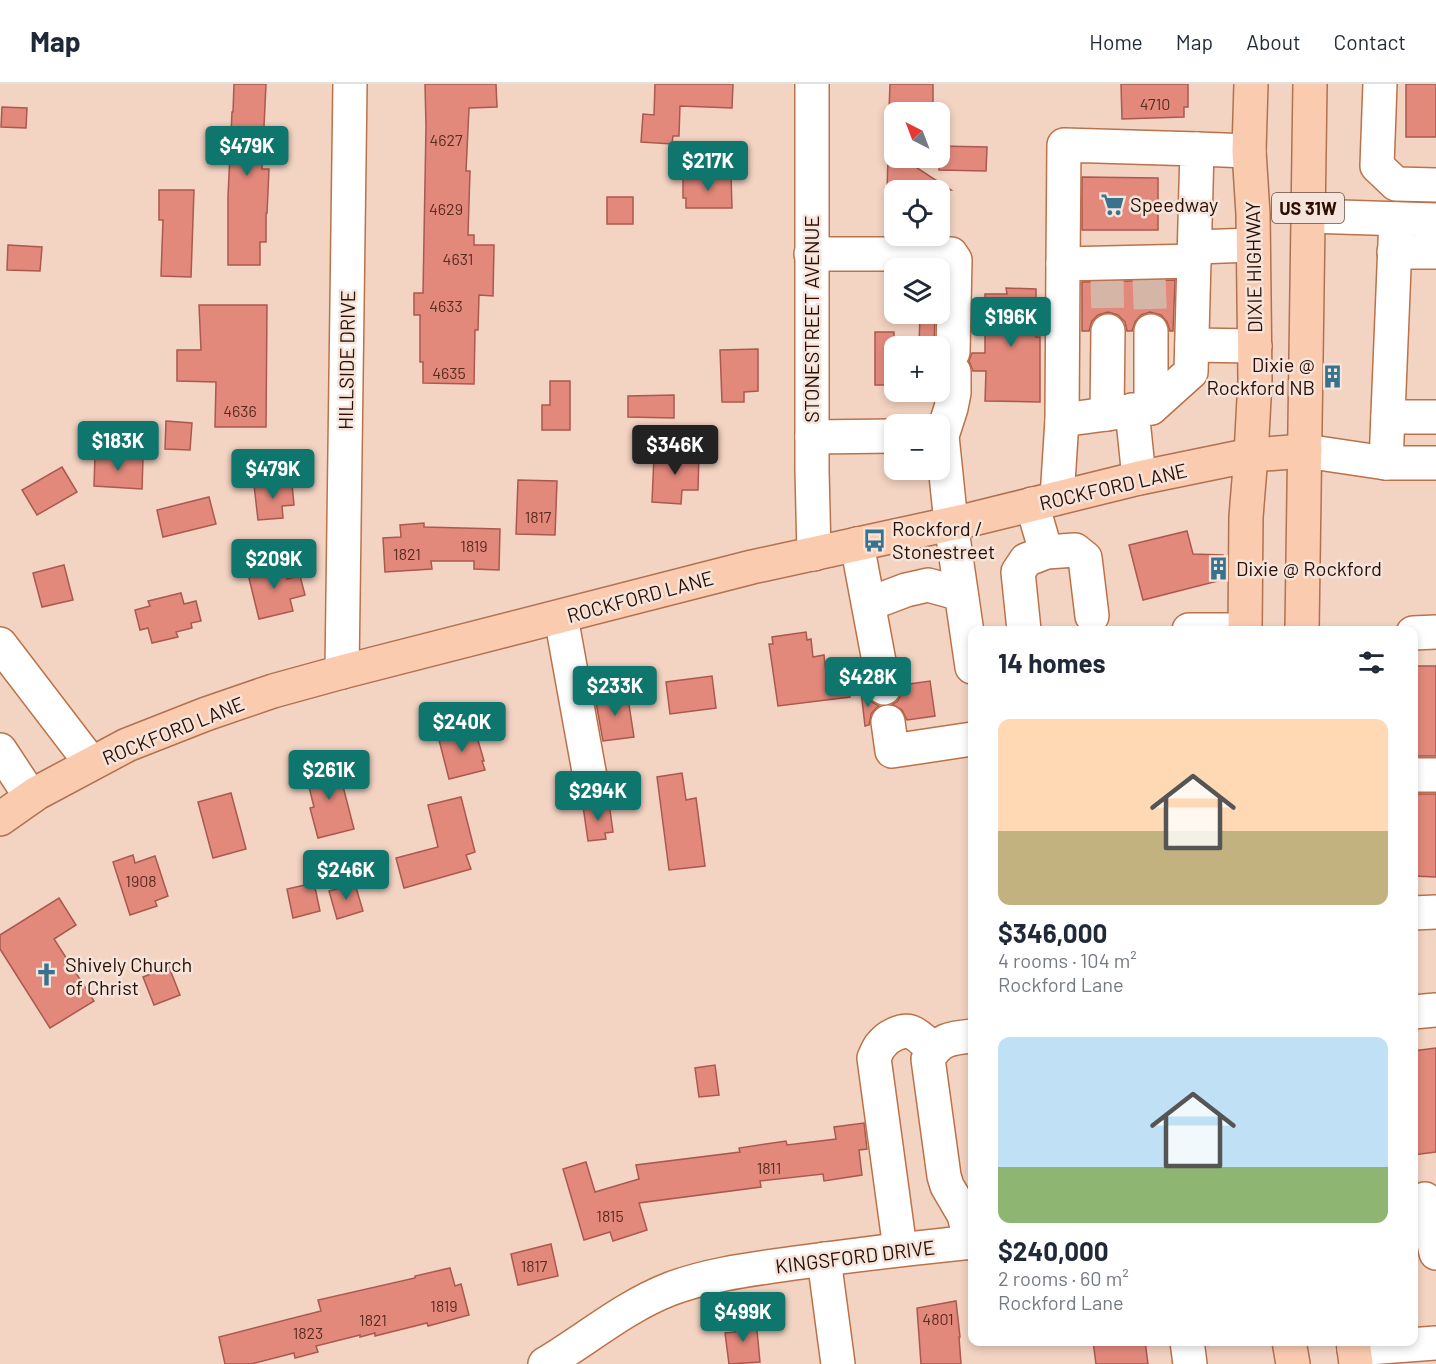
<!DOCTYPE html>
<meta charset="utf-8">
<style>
body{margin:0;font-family:Barlow,sans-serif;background:#f6f6f7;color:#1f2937;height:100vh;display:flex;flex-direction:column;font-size:22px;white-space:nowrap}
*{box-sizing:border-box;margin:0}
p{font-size:20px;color:#747a83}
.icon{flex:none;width:33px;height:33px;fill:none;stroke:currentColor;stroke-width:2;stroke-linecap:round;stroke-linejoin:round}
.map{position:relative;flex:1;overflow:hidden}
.drawer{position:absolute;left:968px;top:542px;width:450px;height:720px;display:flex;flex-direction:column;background:#fff;border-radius:12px;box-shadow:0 3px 9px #0003}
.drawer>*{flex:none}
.needle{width:39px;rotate:318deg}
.fabs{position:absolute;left:884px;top:18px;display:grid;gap:12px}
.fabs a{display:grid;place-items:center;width:66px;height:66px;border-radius:12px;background:#fff;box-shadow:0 3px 9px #0003;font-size:30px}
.price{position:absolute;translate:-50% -51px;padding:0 14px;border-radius:6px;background:#0f766e;color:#fff;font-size:20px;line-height:39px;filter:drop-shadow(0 2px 3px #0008)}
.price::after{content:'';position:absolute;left:50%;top:36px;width:18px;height:14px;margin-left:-9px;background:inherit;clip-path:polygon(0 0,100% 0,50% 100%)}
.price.selected{background:#222;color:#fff}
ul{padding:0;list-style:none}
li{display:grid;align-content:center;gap:12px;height:318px;padding:0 30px}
li span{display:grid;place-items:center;height:186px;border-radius:12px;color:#555}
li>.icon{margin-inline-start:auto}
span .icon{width:108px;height:108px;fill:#fffc;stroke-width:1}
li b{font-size:26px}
h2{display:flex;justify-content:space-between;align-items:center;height:72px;padding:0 30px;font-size:26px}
header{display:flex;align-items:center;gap:36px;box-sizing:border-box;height:84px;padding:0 30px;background:#fff;border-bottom:2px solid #e0e1e3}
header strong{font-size:28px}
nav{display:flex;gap:33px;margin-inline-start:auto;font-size:21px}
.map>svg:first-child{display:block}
</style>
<header>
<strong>Map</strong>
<nav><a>Home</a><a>Map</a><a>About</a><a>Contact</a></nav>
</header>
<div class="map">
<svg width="1436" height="1280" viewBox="0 0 1436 1280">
<rect width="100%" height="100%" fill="#f3d3c2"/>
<g fill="#e3897c" stroke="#aa594e" stroke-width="1.5">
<path d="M234,0H266L262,85H269L267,129H266V158H260V181H228V112L232,28H233Z"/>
<path d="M425,0H496L497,23L469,24L466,87H470L468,151H474V161H494L493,212L479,211L478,246H475L474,300L423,299V278H420V231H414V209H423L426,42Z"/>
<path d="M655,0H733L732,24L680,22L679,52H673L672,60L641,58L643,30L654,31Z"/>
<path d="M890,0H933V28H889Z"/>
<path d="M1121,0H1188V23H1184V33L1122,35Z"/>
<rect x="1406" y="0" width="30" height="53"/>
<path d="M2,23L27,24L26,44L1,43Z"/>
<path d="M939,62L987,63L986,87L939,86Z"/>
<path d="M888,74H902L951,106H887Z"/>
<path d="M731,91L732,124H686V114H683V92Z"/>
<path d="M1082,93L1158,94V146H1082Z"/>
<path d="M159,106H194L191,193L161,192L163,136H159Z"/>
<rect x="607" y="113" width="26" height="27"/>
<path d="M8,161L42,163L40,187L7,186Z"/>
<path d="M1175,196L1173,247H1170L1167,238L1161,231L1150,228L1141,231L1135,238L1132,247H1127L1125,238L1118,231L1108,228L1098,231L1092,237L1089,247H1082V198Z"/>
<path d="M1006,204L1036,205V253H1040V318L985,317L986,287H973L969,277L972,269H985V210H1007Z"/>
<path d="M199,221H267L266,343H215L216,298L177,297V266H201Z"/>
<path d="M920,230H935L934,262H919Z"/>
<rect x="875" y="248" width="19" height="53"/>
<path d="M758,265V307L744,308V318H722L720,266Z"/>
<path d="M550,297H570V346H542V321H550Z"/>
<path d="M674,311V334L628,333V312Z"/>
<path d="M166,337L192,339L190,366L165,365Z"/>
<path d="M663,368L699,369L698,406H682L681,420L652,418L654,372H663Z"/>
<path d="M95,371L143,374L142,405L94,402Z"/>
<path d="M62,383L77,408L37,431L22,406Z"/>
<path d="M518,396L557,397L555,451L516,450Z"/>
<path d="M280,399V402L292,400L294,421L282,422L283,434L258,436L254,401Z"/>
<path d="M209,413L216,440L163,453L157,426Z"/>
<path d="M424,439V443L500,445L499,486L474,485V477H431L432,485L385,488L383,454L401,453L400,441Z"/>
<path d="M1187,447L1193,470L1223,471L1222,496L1143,516L1129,461Z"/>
<path d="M284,478L287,495L300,492L305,511L290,515L293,527L259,535L247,486Z"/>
<path d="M64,481L73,516L42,523L33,489Z"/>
<path d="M181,509L184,520L196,517L201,537L191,539L192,544L176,548L178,553L152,559L148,544L140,546L135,526L150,522L148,517Z"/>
<path d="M806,548L807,556L811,555L813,573L824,571L826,590L847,588L850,613L778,622L769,560H773L772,553Z"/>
<rect x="1413" y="582" width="23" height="90"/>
<path d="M712,592L716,624L670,630L666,598Z"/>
<path d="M930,597L935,632L907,636L902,626L892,620L897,618L901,611L902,601Z"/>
<path d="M865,606L870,617L879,622L876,624L871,630L869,641L865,642L861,607Z"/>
<path d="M627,608L634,653L603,657L595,613Z"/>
<path d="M463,645L464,649L475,646L484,677H482L485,686L449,695L438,652Z"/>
<path d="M337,679L354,745L318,754L310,724L314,723L305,687Z"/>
<path d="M682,689L686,716L696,714L705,782L669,786L657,693Z"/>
<path d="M231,709L246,765L213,774L198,718Z"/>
<path d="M1413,710H1436V793L1413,792Z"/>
<path d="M461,713L475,768L466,771L471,785L404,804L396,774L438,763L428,721Z"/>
<path d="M609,719L613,748L605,749L606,755L588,757L583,722H595Z"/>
<path d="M133,771L135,779L155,772L168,812L155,817L157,822L130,831L113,778Z"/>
<path d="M314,799L320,827L293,834L287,805Z"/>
<path d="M355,800L363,827L337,835L329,807Z"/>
<path d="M59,814L76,841L54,855L94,917L50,944L0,865V851Z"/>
<path d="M169,883L180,911L154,921L143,893Z"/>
<path d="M1436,964V1068L1413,1071V967Z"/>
<path d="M715,981L719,1011L699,1013L695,984Z"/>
<path d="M864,1039L867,1065L859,1066L862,1091L824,1097L823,1090L760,1097L761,1103L639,1119L647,1146L613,1157L610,1148L584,1156L563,1085L586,1078L595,1108L639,1095L636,1081L740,1068L739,1064L786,1057L787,1061L836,1055L834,1043Z"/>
<path d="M551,1160L558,1192L518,1201L511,1170Z"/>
<path d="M450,1184L455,1202L461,1200L469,1231L428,1242L427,1239L375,1252V1249L360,1253V1251L316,1262L318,1268L295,1274L294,1269L251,1280H225L219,1253L321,1227L318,1216L415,1194V1192Z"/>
<path d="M956,1217L960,1253H959L961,1280H921L917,1224Z"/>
<path d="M756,1236L760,1278L729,1280L725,1249L735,1248L733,1238Z"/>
<path d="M1093,1257H1145L1148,1280H1096Z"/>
</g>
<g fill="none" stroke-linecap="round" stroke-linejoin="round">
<g stroke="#d5b5a5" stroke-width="33" stroke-dasharray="33 16" stroke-linecap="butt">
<path d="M1107,191L1108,247"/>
<path d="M1149,192L1151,247"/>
</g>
<defs>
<g id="minor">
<path d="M812,0V386L814,470"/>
<path d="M1380,0L1377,82L1396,100L1436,101"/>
<path d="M1197,65L1249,67"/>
<path d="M1308,132L1436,136"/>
<path d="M1195,163L1253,161"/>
<path d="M1394,168H1436"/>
<path d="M811,170H951L955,176L953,268"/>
<path d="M1151,247V324"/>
<path d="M1192,261L1255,262"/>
<path d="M954,288V309L951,324L942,352L951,439L972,583"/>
<path d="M1132,326L1139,394"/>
<path d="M1107,330L1108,247"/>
<path d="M1388,333H1436"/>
<path d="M1062,336L1063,180L1194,177"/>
<path d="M812,353L894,352"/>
<path d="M1305,367L1386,379H1436"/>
<path d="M1386,379L1396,135"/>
<path d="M1057,414L1062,336L1151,324L1191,288L1197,65L1064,61L1063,180"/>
<path d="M857,460L884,604"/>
<path d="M1046,468L1075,466L1085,474L1092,532"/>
<path d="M869,520L906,506L928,501L961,510"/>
<path d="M561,533L592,704"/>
<path d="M1024,546L1018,488L1026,476L1046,468L1032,420"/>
<path d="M1189,546H1245"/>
<path d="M1413,549L1436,548"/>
<path d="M0,560L91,679"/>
<path d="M342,588L350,0"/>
<path d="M888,638L892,667L972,655"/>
<path d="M0,666L31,713"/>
<path d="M1413,691H1436"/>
<path d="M1413,829L1436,828"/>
<path d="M1413,928L1436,926"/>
<path d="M1425,1115L1436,1169"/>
<path d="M971,1159L964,1131L947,1102L944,1092L928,975C939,955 951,954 972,952"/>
<path d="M900,1165L874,974C876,970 878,964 881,961C887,953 901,945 911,948C919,951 927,960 934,966"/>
<path d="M824,1175L838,1280"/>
<path d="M1187,1257L1190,1280"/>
<path d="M1354,1265L1436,1259"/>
<path d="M545,1280C587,1255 624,1223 670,1205C710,1190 753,1185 795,1179C854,1171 913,1164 972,1158"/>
</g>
<g id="major">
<path d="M1245,546L1246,433L1251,371L1255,296L1253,130L1249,67L1251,0"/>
<path d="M1302,546L1310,0"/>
<path d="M0,735L37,709L127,661L206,630L273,607L342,588L752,483L973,435L1139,394L1251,371L1305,367"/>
<path d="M1289,1257L1293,1280"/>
<path d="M1353,1257L1356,1280"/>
</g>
</defs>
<use href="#minor" stroke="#bc7249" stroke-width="36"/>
<use href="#major" stroke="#b07251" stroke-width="36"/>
<use href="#minor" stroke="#fff" stroke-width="33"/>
<use href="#major" stroke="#fbcbb0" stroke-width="33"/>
</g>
<defs>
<symbol id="supermarket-bare" viewBox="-9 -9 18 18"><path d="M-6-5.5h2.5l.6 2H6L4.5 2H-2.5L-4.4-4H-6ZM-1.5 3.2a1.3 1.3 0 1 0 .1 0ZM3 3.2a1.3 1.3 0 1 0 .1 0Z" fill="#39728c" stroke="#f4e4db" stroke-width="2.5" paint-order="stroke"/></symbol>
<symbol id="building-bare" viewBox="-9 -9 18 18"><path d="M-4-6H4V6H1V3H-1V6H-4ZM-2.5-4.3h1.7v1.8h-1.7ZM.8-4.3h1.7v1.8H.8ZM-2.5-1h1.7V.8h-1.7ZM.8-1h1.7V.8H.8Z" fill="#39728c" stroke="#f4e4db" stroke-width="2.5" paint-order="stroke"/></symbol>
<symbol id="bus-bare" viewBox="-9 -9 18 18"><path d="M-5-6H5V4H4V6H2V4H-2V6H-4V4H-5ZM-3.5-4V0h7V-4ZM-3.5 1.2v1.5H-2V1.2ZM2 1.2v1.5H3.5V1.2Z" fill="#39728c" stroke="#f4e4db" stroke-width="2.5" paint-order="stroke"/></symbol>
<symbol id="church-bare" viewBox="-9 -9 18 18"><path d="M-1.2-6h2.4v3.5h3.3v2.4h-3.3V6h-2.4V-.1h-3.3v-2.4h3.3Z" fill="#39728c" stroke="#f4e4db" stroke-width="2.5" paint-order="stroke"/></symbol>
</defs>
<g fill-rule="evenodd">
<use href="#supermarket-bare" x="1096" y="104" width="33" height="33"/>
<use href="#building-bare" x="1316" y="276" width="33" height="33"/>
<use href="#bus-bare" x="858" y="440" width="33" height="33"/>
<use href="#building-bare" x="1202" y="468" width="33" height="33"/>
<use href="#church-bare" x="30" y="874" width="33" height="33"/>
</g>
<g text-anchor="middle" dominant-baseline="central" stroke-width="5" stroke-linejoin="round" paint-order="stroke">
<g font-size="16" fill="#592d20">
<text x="1155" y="19">4710</text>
<text x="446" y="55">4627</text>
<text x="446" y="124">4629</text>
<text x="458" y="174">4631</text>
<text x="446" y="221">4633</text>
<text x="449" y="288">4635</text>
<text x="240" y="326">4636</text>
<text x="538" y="432">1817</text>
<text x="474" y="461">1819</text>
<text x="407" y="469">1821</text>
<text x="141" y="796">1908</text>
<text x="769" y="1083">1811</text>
<text x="610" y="1131">1815</text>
<text x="534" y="1181">1817</text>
<text x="444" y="1221">1819</text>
<text x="938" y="1234">4801</text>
<text x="373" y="1235">1821</text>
<text x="308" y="1248">1823</text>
</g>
<rect fill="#f4e4db" stroke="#674e42" stroke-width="1.5" x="1272" y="109" width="72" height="30" rx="4.5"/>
<g font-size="18" font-weight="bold" fill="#2b0e01">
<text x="1308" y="124">US 31W</text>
</g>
<g font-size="20" fill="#2b0e01" stroke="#f4e4db" text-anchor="start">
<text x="1130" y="120">Speedway</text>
<text x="1315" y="280" text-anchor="end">Dixie @<tspan x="1315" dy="23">Rockford NB</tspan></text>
<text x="892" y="444">Rockford /<tspan x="892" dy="23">Stonestreet</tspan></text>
<text x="1236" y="484">Dixie @ Rockford</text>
<text x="65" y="880">Shively Church<tspan x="65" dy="23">of Christ</tspan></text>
</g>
<g font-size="20" fill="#2b0e01" stroke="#f4e4db">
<text transform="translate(1253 183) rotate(-91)">DIXIE HIGHWAY</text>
<text transform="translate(811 235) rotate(-90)">STONESTREET AVENUE</text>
<text transform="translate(346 276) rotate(-89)">HILLSIDE DRIVE</text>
<text transform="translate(1113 402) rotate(-13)">ROCKFORD LANE</text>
<text transform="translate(640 512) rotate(-15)">ROCKFORD LANE</text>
<text transform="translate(173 646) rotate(-22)">ROCKFORD LANE</text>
<text transform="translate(855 1172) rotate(-7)">KINGSFORD DRIVE</text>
</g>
</g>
</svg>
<div class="fabs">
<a><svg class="needle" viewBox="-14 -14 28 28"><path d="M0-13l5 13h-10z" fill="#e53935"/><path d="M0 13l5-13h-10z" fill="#747a83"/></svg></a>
<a><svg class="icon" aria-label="locate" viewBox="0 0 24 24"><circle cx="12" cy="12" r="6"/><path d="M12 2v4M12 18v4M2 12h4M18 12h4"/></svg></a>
<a><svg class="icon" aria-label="layers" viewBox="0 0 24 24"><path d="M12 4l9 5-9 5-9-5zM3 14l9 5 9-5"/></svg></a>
<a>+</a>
<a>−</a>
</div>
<b class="price" style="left:247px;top:93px">$479K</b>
<b class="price" style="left:708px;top:108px">$217K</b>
<b class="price" style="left:1011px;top:264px">$196K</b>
<b class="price" style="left:118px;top:388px">$183K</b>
<b class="price selected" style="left:675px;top:392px">$346K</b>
<b class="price" style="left:273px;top:416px">$479K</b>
<b class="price" style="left:274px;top:506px">$209K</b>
<b class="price" style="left:868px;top:624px">$428K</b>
<b class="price" style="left:615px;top:633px">$233K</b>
<b class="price" style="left:462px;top:669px">$240K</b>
<b class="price" style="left:329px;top:717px">$261K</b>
<b class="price" style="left:598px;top:738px">$294K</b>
<b class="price" style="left:346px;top:817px">$246K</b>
<b class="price" style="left:743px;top:1259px">$499K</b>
<section class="drawer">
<h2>14 homes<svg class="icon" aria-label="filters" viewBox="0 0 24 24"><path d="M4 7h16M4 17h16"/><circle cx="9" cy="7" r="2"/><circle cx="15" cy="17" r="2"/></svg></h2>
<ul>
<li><span style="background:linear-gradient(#ffd9b3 60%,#c2b280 0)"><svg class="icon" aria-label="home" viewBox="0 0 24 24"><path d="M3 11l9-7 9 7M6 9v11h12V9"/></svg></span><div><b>$346,000</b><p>4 rooms · 104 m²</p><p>Rockford Lane</p></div></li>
<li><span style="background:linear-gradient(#bfe0f5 70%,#8fb573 0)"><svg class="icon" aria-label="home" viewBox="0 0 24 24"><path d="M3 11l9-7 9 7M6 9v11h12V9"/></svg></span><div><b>$240,000</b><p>2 rooms · 60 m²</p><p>Rockford Lane</p></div></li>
</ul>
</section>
</div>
